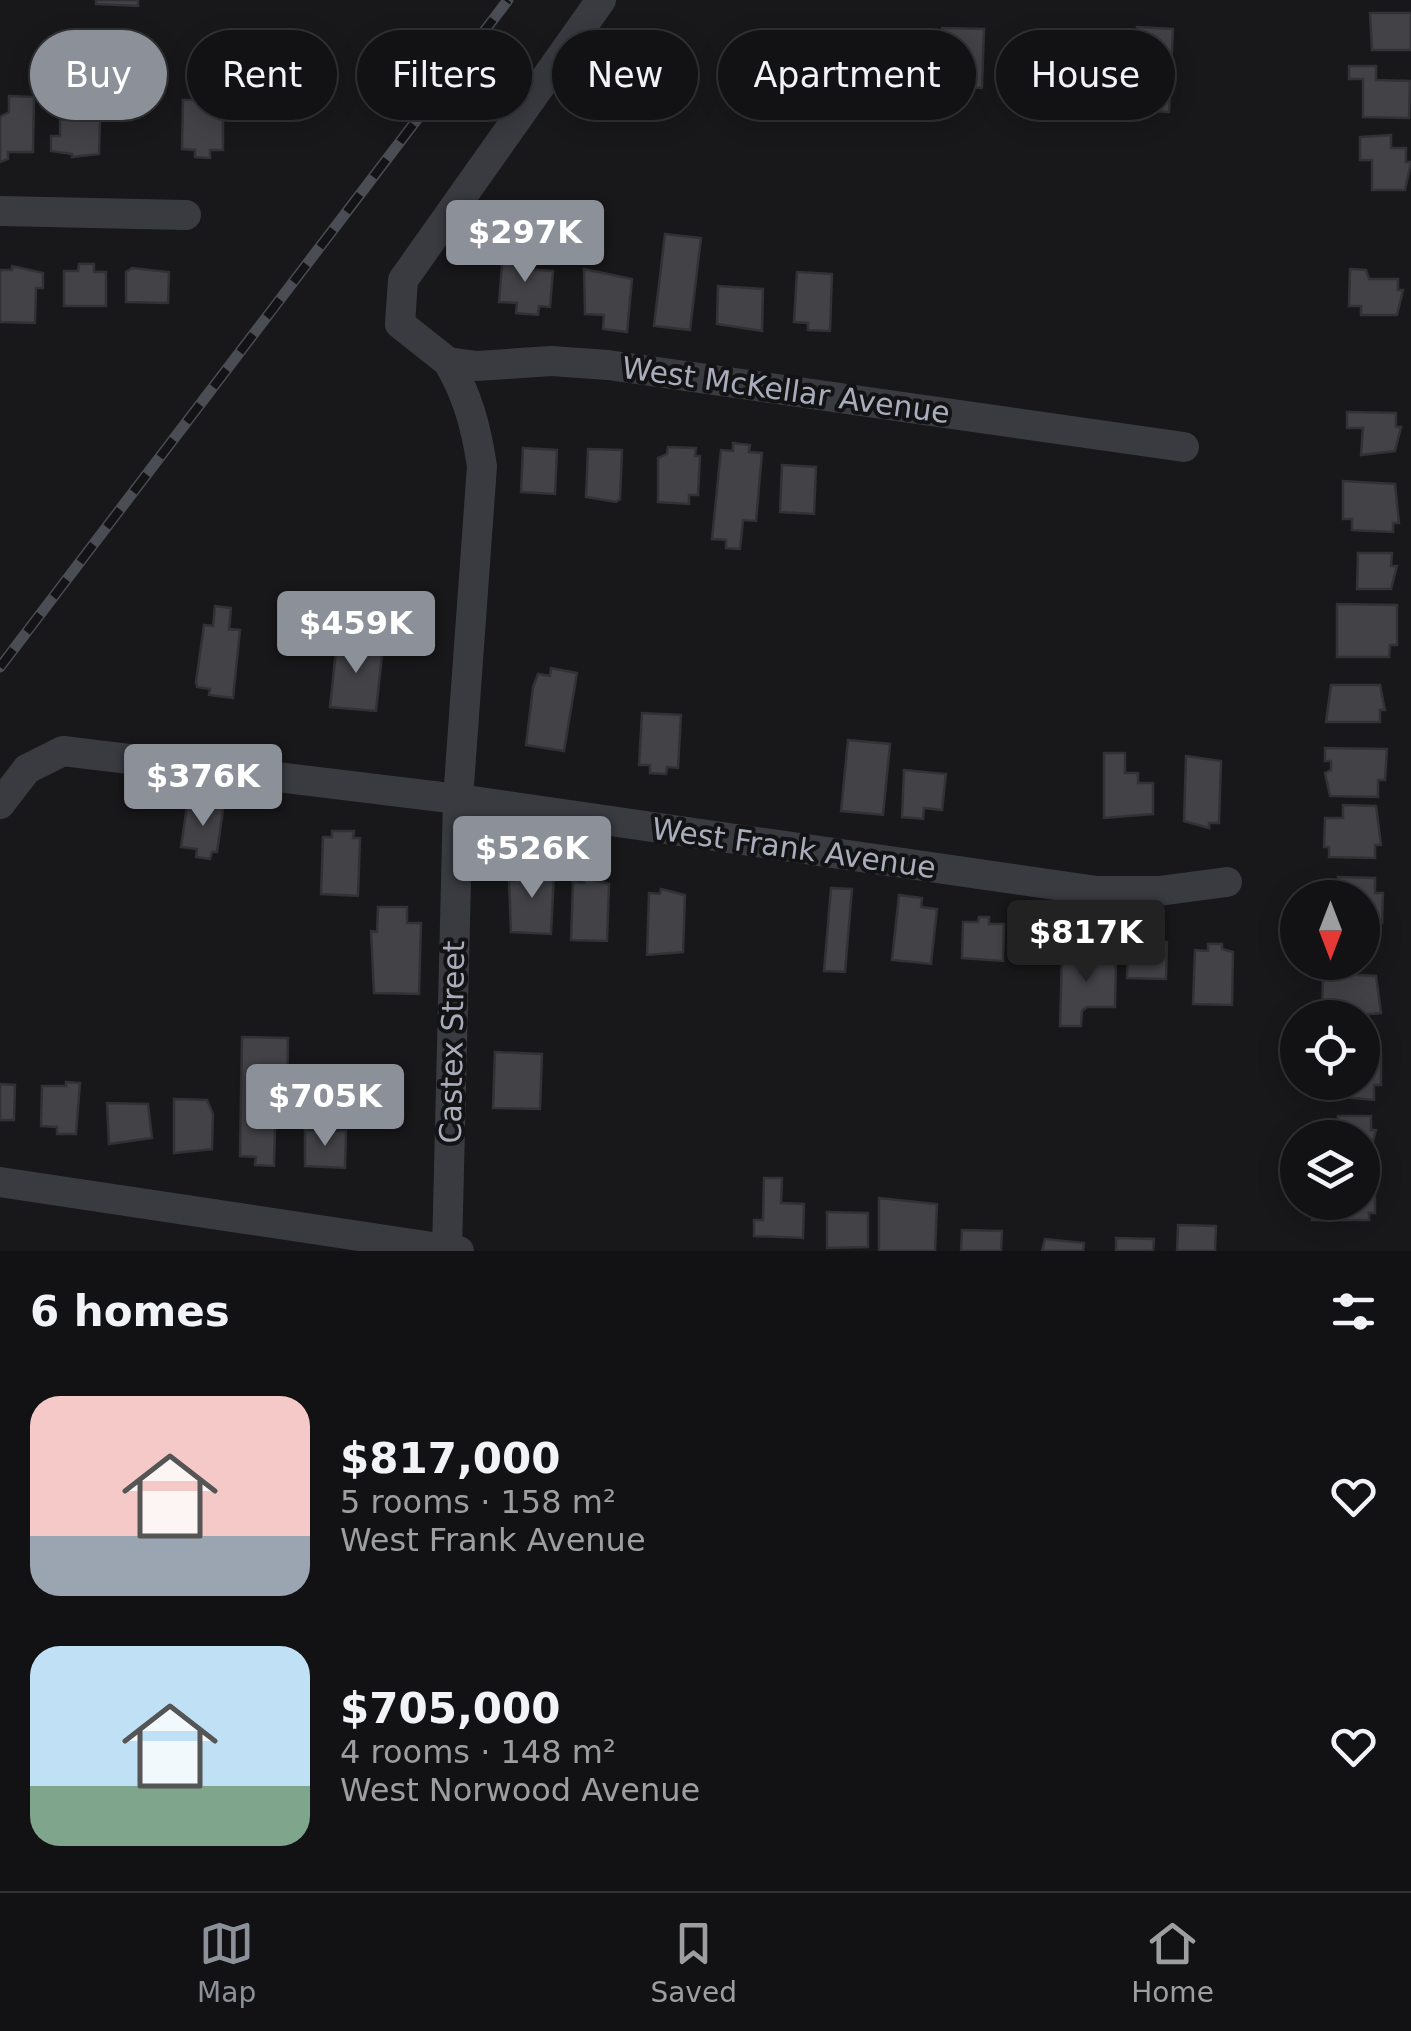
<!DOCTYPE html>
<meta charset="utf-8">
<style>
body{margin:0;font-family:"DejaVu Sans",sans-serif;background:#1b1b1d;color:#f1f3f6;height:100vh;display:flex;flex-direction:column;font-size:38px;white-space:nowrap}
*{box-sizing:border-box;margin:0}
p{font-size:32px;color:#9c9ea0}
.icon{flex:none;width:55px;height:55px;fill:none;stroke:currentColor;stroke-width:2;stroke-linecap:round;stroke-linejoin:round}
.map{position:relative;height:1251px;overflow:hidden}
.drawer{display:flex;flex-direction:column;background:#121214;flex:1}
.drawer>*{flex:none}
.hud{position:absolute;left:30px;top:30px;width:1352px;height:90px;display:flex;gap:20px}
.needle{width:65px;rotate:180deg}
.tools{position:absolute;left:1280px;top:880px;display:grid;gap:20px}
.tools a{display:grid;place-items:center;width:100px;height:100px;border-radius:50%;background:#121214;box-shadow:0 5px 25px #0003,0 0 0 2px #313234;font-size:50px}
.price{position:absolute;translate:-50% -85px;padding:0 22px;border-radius:10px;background:#8c9099;color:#fff;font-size:32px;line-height:65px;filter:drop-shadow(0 2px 5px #0008)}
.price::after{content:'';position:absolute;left:50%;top:60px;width:30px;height:22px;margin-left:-15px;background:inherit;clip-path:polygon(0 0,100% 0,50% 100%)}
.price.active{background:#222;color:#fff}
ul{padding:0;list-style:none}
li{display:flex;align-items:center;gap:30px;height:250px;padding:0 30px}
li span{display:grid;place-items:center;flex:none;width:280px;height:200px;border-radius:30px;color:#555}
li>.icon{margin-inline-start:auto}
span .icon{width:120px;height:120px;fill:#fffc;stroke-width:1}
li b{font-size:42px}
h2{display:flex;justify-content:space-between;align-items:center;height:120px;padding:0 30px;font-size:42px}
.pill{padding:0 35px;border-radius:45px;background:#121214;box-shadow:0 5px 25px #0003,0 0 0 2px #313234;font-size:35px;line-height:90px}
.pill.active{background:#8c9099;color:#fff}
.tabs{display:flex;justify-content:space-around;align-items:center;height:140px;border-top:2px solid #313234;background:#121214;font-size:28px;color:#9c9ea0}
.tabs a{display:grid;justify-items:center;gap:5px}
.tabs .active{color:#8c9099}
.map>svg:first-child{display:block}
</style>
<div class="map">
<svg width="1411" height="1251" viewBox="0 0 1411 1251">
<rect width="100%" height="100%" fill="#18181a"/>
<g fill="#424247" stroke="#323236" stroke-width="2.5">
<path d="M96,0H138V6L96,4Z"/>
<path d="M1370,13H1411V50H1372Z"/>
<path d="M1137,27L1173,29L1169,112L1134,110Z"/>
<path d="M942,28L984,29L982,88L940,86Z"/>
<path d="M1349,66H1376V80L1410,81L1409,118L1363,117V79H1349Z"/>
<path d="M9,96L34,97L33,152H8V159L0,162V117L9,112Z"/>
<path d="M183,100H224L223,112H230V118H223V150H210V158L195,157V150L182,149Z"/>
<path d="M60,119L100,120L99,154L72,157V154L51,151V136H60Z"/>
<path d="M1391,135V148H1406V162H1411L1405,190H1372V160H1360V137Z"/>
<path d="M665,234L701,238L690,330L654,326Z"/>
<path d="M503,253L525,255L523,269L553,271L550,307L539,306L538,315L516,313L517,303L499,302Z"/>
<path d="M79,264H94V272H106V306H64V271H78Z"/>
<path d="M12,266L43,273V288H36L35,323L0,322V270H12Z"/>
<path d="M132,268L169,272L168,303L126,302V272Z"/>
<path d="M584,269L632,279L627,332L603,329L604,315L585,314Z"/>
<path d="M1350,269L1366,270L1369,279H1398V290H1403L1397,315H1361V306H1349Z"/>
<path d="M797,272L832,274L830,331L808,330V323L794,322Z"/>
<path d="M718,286L763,289L762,331L717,324Z"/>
<path d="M1347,412L1396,413V427H1401L1395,451L1361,455L1363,428H1347Z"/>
<path d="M733,443L750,445L749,452L762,453L756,521L743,520L740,549L726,548V540L712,539L721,450L733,451Z"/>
<path d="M668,447L696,448L695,456H700L698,495H689V504L658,502V458L667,454Z"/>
<path d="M523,448L557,450L555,494L521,492Z"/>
<path d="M588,449L622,450L620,499L616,502L586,497Z"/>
<path d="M782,465L816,467L814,514L780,512Z"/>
<path d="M1343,481L1395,484L1399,523H1393V532L1352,530V519H1343Z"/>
<path d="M1358,553H1392L1391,566H1397L1391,589H1357Z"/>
<path d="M1337,604L1397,605V645H1390L1389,657H1337Z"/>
<path d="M215,606L231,608L229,629L240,630L233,698L209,695L210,689L197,687L196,682L204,625L213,626Z"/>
<path d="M337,641L383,646L376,711L330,707Z"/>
<path d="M551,668L577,673L564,751L526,745L533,687L538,674L550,676Z"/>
<path d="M1331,685H1380L1385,710H1380V722H1326Z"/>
<path d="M642,713L681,715L678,768L667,767L666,774L650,773V765H639Z"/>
<path d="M848,740L890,744L883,815L841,811Z"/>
<path d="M1325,748L1387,749L1385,780H1378V797L1330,796L1325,773L1331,770V761H1325Z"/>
<path d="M1104,753H1125V773H1138V783H1153V814L1104,818Z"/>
<path d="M1186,756L1221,761L1219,823H1209V828L1184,821Z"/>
<path d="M904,770L946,774L942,810L924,808L923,819L902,817Z"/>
<path d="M205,800L224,803L217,852H212L210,859L196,857L197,849L181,847L187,806L203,809Z"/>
<path d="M1343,805L1376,806L1381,845H1375V858L1329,857V847H1324L1325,818H1343Z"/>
<path d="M332,831H354L353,838H360L358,896L321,894L323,837H332Z"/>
<path d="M527,865L548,866V873H554L551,934L511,932L509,881H514V871L526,872Z"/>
<path d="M1338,877L1375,878V893H1383L1382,923L1374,922L1373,935H1362V898H1318V892H1338Z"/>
<path d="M584,878L609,884L607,941L571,940L573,882L584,883Z"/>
<path d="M831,888L852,889L845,972L824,971Z"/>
<path d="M661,889L685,895L683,952L647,955L649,893L660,894Z"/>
<path d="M899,895L922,898L921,907L937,909L931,964L892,960Z"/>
<path d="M378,907H407V923H421L419,994L374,993L371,931L377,932Z"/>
<path d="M979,917H989V924H1004L1003,961L962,958L963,922H978Z"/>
<path d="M1142,938L1167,942L1166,979L1127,978L1128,941L1142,942Z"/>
<path d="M1208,944H1222V949L1233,952L1232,1005L1193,1004L1195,950L1208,951Z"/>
<path d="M1074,948L1116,959L1115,1007H1087L1082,1011L1081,1026H1060L1062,955L1074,953Z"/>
<path d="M1323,973L1376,976L1381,1013L1322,1018Z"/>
<path d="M242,1037L288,1038L287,1093L276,1092L274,1166L255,1165L256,1157L240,1156Z"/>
<path d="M1362,1041H1376L1375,1052H1381V1085H1374V1100L1311,1094L1309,1082H1362Z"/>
<path d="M495,1052L542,1054L540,1109L493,1108Z"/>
<path d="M66,1082L80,1083L76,1134H57V1127L41,1126L42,1086H66Z"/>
<path d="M0,1084L15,1085L14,1120H0Z"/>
<path d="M174,1099L207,1100L213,1114L212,1149L174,1153Z"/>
<path d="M107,1103L148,1104L152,1138L109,1144Z"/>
<path d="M1338,1116H1371V1130H1376L1370,1153H1362V1138H1320V1133H1337Z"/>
<path d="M305,1130L346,1131L345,1168L305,1166Z"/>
<path d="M764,1178H782L781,1203L804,1204L803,1238L754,1236V1220H763Z"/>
<path d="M1362,1183H1371V1191H1375V1213H1369V1220H1312L1313,1202H1362Z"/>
<path d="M879,1198L937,1204L935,1251H879Z"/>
<path d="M827,1212L868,1213V1247L827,1248Z"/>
<path d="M1178,1225L1216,1226L1215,1251H1177Z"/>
<path d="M962,1230L1002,1231L1001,1251H961Z"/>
<path d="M1116,1238L1154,1239L1153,1251H1116Z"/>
<path d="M1045,1239L1084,1243L1083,1251H1042Z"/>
</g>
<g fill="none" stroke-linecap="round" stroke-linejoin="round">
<g stroke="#3a3b41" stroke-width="30">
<path d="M601,0L403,280L400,324L448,362L477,366L551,361L608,365L1184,447"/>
<path d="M0,211L186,215"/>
<path d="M0,804L27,769L63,751L458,799L1097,891H1159L1227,882"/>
<path d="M0,1182L459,1251"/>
<path d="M447,1251L458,799L482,466C476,427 468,396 448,362"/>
</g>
<defs>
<path id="rail" d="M0,667L508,0"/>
</defs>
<use href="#rail" stroke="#4b4d54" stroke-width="11"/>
<use href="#rail" stroke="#131315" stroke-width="8" stroke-dasharray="22" stroke-linecap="butt"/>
</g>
<g text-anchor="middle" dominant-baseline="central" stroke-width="8" stroke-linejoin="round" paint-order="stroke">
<g font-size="30" fill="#a9adbb" stroke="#131315">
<text transform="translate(786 390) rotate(8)">West McKellar Avenue</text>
<text transform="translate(794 848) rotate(8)">West Frank Avenue</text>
<text transform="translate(452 1042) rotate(-89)">Castex Street</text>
</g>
</g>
</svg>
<div class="tools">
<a><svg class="needle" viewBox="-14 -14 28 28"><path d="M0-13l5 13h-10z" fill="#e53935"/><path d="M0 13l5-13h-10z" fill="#9c9ea0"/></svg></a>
<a><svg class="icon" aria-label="locate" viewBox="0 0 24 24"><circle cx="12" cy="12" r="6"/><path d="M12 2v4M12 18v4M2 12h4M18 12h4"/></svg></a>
<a><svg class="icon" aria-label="layers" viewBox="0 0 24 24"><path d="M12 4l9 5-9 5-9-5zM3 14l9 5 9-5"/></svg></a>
</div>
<b class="price" style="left:525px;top:285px">$297K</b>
<b class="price" style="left:356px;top:676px">$459K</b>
<b class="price" style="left:203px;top:829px">$376K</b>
<b class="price" style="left:532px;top:901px">$526K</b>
<b class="price active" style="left:1086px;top:985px">$817K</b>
<b class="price" style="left:325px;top:1149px">$705K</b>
<div class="hud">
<a class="pill active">Buy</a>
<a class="pill">Rent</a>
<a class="pill">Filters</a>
<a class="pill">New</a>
<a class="pill">Apartment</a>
<a class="pill">House</a>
</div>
</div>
<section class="drawer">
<h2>6 homes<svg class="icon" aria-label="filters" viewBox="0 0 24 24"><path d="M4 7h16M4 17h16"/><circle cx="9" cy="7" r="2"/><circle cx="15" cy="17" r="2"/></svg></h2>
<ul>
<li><span style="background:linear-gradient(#f6c9c9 70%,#9aa5b1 0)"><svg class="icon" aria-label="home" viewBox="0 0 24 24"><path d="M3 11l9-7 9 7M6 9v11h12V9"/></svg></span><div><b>$817,000</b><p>5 rooms · 158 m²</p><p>West Frank Avenue</p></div><svg class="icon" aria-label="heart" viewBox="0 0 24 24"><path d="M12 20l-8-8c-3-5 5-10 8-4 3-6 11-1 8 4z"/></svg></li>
<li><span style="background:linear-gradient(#bfe0f5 70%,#7fa58c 0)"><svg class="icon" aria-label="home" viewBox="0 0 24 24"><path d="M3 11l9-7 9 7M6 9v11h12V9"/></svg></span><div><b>$705,000</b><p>4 rooms · 148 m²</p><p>West Norwood Avenue</p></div><svg class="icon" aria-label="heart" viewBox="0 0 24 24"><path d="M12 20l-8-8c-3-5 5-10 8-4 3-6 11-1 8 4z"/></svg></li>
</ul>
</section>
<nav class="tabs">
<a class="active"><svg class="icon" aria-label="map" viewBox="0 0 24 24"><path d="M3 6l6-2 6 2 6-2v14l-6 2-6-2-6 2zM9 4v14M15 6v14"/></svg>Map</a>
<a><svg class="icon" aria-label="saved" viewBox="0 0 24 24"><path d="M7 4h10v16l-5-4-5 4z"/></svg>Saved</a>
<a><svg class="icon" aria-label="home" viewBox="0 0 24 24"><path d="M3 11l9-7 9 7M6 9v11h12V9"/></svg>Home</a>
</nav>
